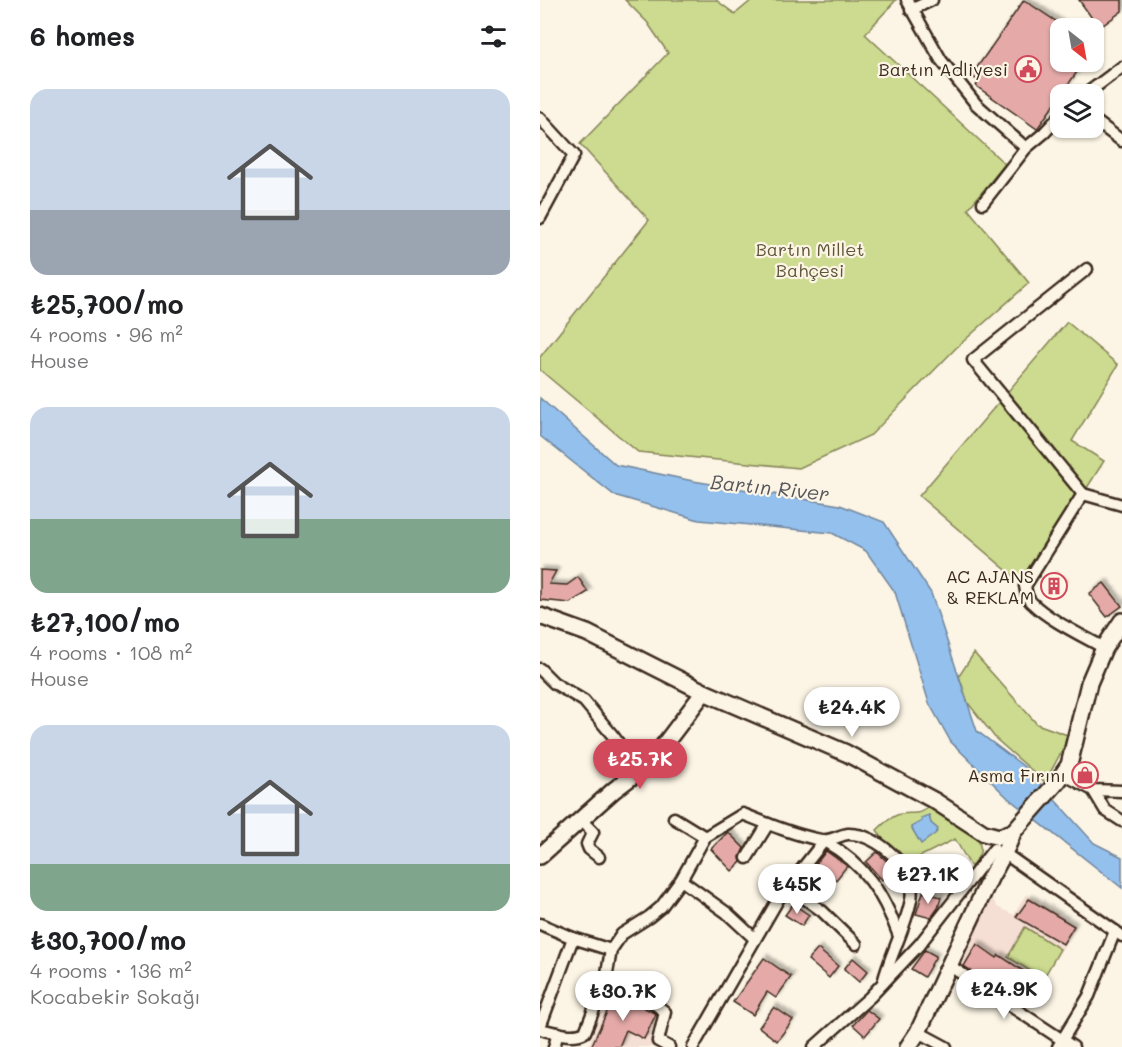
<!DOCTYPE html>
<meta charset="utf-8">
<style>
body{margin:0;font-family:Mali,sans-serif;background:#f6f6f6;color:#202124;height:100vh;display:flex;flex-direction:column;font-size:22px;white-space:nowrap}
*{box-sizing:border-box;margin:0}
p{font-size:20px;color:#757577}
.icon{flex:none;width:33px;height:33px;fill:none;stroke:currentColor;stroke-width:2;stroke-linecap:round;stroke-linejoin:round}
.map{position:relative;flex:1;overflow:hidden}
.side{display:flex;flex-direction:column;background:#fff;width:540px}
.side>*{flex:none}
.needle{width:39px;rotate:149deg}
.tools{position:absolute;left:510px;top:18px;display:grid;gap:12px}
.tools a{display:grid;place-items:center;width:54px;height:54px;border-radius:12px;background:#fff;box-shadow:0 2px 4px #0004;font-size:30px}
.price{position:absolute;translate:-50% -51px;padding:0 14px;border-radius:21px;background:#fff;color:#222;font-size:20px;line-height:39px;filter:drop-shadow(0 2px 3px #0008)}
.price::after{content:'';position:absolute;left:50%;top:36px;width:18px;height:14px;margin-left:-9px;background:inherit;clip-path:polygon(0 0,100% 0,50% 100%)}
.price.on{background:#d1495b;color:#fff}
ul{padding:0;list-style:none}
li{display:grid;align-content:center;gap:12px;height:318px;padding:0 30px}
li span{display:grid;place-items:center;height:186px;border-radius:18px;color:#555}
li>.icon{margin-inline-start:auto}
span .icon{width:108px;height:108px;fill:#fffc;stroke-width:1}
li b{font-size:26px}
h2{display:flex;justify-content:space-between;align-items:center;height:72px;padding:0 30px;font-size:26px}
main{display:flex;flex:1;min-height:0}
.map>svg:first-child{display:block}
</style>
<main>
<section class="side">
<h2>6 homes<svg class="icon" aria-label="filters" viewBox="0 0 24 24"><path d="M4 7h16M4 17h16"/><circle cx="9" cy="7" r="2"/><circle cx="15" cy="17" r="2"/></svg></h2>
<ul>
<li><span style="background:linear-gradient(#c9d6e8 65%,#9aa5b1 0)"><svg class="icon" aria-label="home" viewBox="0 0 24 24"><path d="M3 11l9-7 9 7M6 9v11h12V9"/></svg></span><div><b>₺25,700/mo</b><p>4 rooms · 96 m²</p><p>House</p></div></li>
<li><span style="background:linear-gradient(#c9d6e8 60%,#7fa58c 0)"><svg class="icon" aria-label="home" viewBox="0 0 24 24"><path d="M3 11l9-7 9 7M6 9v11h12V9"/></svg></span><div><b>₺27,100/mo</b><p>4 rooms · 108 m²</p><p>House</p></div></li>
<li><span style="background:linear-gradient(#c9d6e8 75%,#7fa58c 0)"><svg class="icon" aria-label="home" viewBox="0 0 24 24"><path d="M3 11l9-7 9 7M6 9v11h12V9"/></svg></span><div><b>₺30,700/mo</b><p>4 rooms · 136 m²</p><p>Kocabekir Sokağı</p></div></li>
</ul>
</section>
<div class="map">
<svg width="582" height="1047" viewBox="0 0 582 1047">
<defs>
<filter id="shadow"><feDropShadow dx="3.5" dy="-3.5" stdDeviation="1.5" flood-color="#0004"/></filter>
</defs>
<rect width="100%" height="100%" fill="#fcf5e5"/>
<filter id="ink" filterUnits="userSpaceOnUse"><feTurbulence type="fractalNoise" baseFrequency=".0167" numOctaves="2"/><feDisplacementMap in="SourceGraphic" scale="12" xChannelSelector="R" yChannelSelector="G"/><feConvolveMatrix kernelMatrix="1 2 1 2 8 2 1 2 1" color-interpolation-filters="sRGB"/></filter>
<g filter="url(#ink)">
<g fill="#f5ded3">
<path d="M449,892L457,907L474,915L486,894L537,926L484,1009L414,965Z"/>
<path d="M72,986L120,1014L112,1045L117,1047H48Z"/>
</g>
<g fill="#ccdb8f" stroke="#848256" stroke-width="1.5">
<path d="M85,0H176L195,14L212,0H356L325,34L465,164L428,209L489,283L416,348L331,435L259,468L98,452L0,370V357L109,220L40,144L128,53L107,22Z"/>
<path d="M527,322L578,365L532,441L564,461L485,586L379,496Z"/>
<path d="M434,653L497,724L530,736L505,782L456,739L428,703L419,676Z"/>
<path d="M389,806C403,814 449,834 439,855C438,859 433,863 431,867L415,839L365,864L345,842L337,830C343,824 349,818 357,815C369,811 380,817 389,806Z"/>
<path d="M485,927L520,949L503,979L468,957Z"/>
</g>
<g fill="#94c0ed" stroke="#70849a" stroke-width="1.5">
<path d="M0,398L76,465L153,481L300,505L344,522L391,593L437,731L486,768L554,843L582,857V888L468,798L411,742L389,703L355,592L326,551L292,533L159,520L74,495L0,436Z"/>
<path d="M389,815L391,823L398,829L396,833L381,844L371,827L382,821L381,818Z"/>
</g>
<g fill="#e5aaa8" stroke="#3b2a1e" stroke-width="1.5" filter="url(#shadow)">
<path d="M484,0L520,24V62H544L497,129L436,86L439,81L431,76Z"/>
<path d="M539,0H582V11L559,28Z"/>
<path d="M0,570L16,571L9,584L27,585L38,577L48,592L30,603L0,600Z"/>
<path d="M513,576L524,584L515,596L504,587Z"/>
<path d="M564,583L582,606L567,617L549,594Z"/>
<path d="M188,832L204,848L200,857L201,862L192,871L171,849Z"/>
<path d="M286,851L307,866L296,880L276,864Z"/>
<path d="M337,852L355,869L342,880L326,862Z"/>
<path d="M383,892L401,897L398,908L391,918L376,914Z"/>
<path d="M489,899L534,926L523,944L476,917Z"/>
<path d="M253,904L269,915L262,926L245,915Z"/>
<path d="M437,944L457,958L459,955L491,976L489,979L493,981L483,998L450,978L448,982L424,966Z"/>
<path d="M278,949L298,966L289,978L268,960Z"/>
<path d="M385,950L396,956L384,977L371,969Z"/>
<path d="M224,958L251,977L236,998L227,992L213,1015L193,1002Z"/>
<path d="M313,958L328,971L319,982L304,969Z"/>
<path d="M76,992L116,1014L104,1039L86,1030L79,1047H51Z"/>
<path d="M234,1007L253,1020L237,1041L219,1027Z"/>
<path d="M327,1010L339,1019L325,1036L313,1025Z"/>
</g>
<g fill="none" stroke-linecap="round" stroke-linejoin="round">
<defs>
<g id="street">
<path d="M367,0L401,60L436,104L486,148"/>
<path d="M371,10L392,0"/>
<path d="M546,94L582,67"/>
<path d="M0,118L34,155L0,218"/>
<path d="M554,120L582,141"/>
<path d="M443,203L486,148L504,133L520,116"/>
<path d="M547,269L433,360L543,494L485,586C486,592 487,599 492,603C509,620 543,636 564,648"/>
<path d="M543,494L582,505"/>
<path d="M0,669L14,683L44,701L74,737L98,771"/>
<path d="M523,774L553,790L582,791"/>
<path d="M553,790L565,810L582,821"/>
<path d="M134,818L165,837L203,814C228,824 255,835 281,840C290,842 299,835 308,834C338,833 377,870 371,900C365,929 350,955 343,983"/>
<path d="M40,819L53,832L47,844L49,849L59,857"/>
<path d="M464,853L582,936"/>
<path d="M207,858L228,824"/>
<path d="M141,880L187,913L215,939"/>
<path d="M248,886L282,911L316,944"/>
<path d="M0,924L33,938L71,950"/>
<path d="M410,966L533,1047"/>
<path d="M66,979L110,1000L125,1012L118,1041L129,1047"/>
<path d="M0,1027L33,938"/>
<path d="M0,1029C13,1032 33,1039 45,1032L66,979L71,950L82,934L109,917L121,907L141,880L165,837"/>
<path d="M378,1032L406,1047"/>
<path d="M14,1047L18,1033"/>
<path d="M153,1047L239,898L284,841C325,864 343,893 359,936"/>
<path d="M274,1047L330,997L379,945L454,849"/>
<path d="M518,1047L549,996L575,931"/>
</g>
<g id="secondary">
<path d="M0,616L47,633L164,692L306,753L395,801L444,833L459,837L473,832L518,781L529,765L549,683L564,648L582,621"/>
<path d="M0,856L74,790L111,762L164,692"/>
<path d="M368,1047L378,1032L451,876C460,860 468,849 473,832"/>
</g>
</defs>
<use href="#street" stroke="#3b2a1e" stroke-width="15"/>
<use href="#secondary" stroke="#3b2a1e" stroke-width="20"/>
<use href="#street" stroke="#fcf5e5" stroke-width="10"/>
<use href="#secondary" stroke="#fcf5e5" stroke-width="15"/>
</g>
</g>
<defs>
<symbol id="civic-ring" viewBox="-11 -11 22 22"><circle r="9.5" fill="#fcf5e5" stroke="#d1495b" stroke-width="1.5"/><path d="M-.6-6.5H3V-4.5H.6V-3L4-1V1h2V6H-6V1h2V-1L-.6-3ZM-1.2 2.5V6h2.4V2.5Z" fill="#d1495b"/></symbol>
<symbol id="building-ring" viewBox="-11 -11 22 22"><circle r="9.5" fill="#fcf5e5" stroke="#d1495b" stroke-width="1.5"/><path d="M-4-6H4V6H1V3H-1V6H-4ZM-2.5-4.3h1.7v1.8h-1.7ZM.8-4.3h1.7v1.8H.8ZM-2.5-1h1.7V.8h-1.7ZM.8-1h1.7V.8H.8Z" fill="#d1495b"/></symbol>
<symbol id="shop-ring" viewBox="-11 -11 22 22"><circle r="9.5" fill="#fcf5e5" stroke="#d1495b" stroke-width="1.5"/><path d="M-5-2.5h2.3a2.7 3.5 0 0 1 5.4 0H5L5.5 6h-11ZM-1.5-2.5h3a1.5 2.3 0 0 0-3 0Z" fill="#d1495b"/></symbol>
</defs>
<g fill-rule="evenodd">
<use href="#civic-ring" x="473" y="54" width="30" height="30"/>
<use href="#building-ring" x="499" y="571" width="30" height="30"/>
<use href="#shop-ring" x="530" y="760" width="30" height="30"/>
</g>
<g text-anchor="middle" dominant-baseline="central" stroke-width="4.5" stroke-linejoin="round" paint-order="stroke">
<g font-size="18" fill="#3b2a1e" stroke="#fcf5e5" text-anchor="end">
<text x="468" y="69">Bartın Adliyesi</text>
<text x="494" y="576">AC AJANS<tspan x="494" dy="21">&amp; REKLAM</tspan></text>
<text x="526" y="775">Asma Fırını</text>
</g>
<g font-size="18" fill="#5f563a" stroke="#fcf5e5">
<text x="270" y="249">Bartın Millet<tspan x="270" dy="21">Bahçesi</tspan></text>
</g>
<g font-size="20" font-style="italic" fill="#56575c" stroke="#fcf5e5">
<text transform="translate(230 487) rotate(6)">Bartın River</text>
</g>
</g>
</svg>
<div class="tools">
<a><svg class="needle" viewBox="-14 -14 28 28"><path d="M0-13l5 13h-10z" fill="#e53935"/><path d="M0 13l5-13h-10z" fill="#757577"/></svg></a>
<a><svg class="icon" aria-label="layers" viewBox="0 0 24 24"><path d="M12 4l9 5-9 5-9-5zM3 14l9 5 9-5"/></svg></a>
</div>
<b class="price" style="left:312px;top:738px">₺24.4K</b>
<b class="price on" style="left:100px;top:790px">₺25.7K</b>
<b class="price" style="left:388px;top:905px">₺27.1K</b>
<b class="price" style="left:257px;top:915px">₺45K</b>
<b class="price" style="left:464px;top:1020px">₺24.9K</b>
<b class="price" style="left:83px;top:1022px">₺30.7K</b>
</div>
</main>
